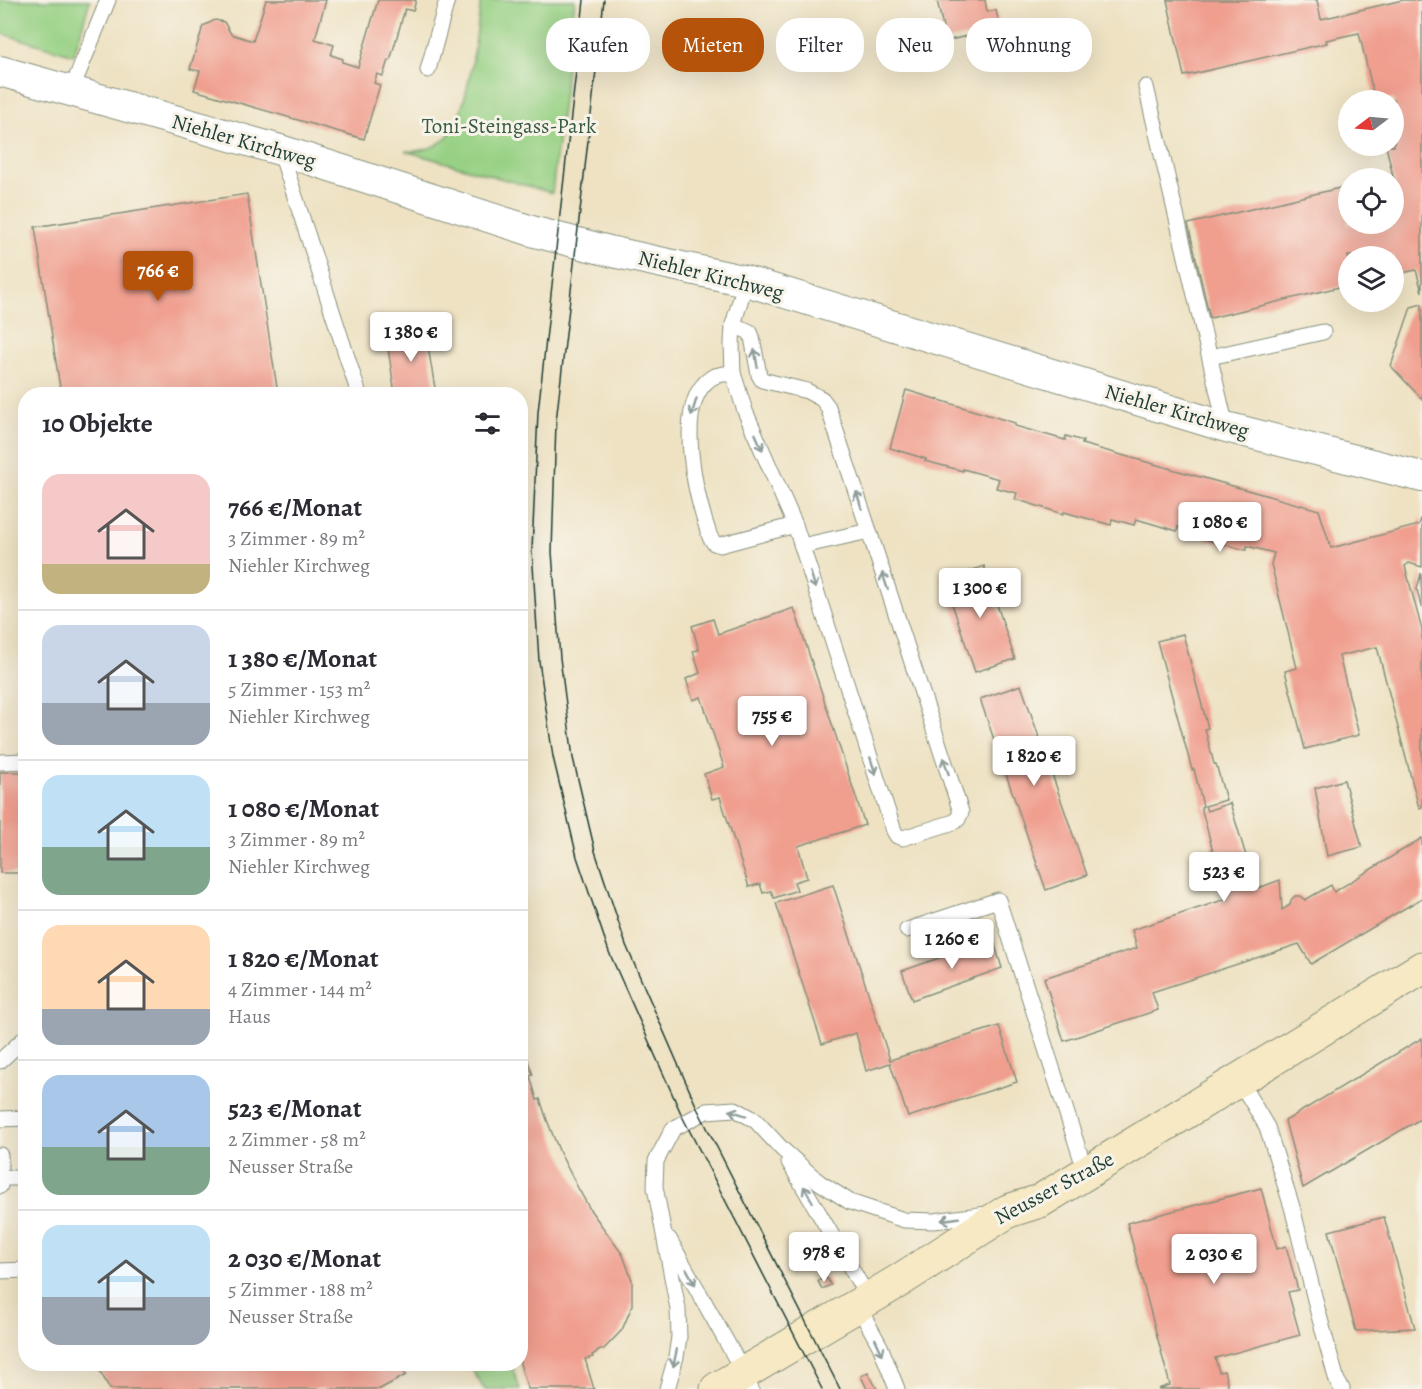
<!DOCTYPE html>
<html lang="de">
<meta charset="utf-8">
<style>
body{margin:0;font-family:Alegreya,serif;background:#f2f2f3;color:#2b2b33;height:100vh;display:flex;flex-direction:column;font-size:22px;white-space:nowrap}
*{box-sizing:border-box;margin:0}
p{font-size:20px;color:#7c7c81}
.icon{flex:none;width:33px;height:33px;fill:none;stroke:currentColor;stroke-width:2;stroke-linecap:round;stroke-linejoin:round}
.map{position:relative;flex:1;overflow:hidden}
.side{position:absolute;left:18px;top:387px;width:510px;height:984px;display:flex;flex-direction:column;background:#fff;border-radius:24px;box-shadow:0 6px 24px #0002}
.side>*{flex:none}
.banner{position:absolute;left:546px;top:18px;width:570px;height:54px;display:flex;gap:12px}
.needle{width:39px;rotate:254deg}
.tools{position:absolute;left:1338px;top:90px;display:grid;gap:12px}
.tools a{display:grid;place-items:center;width:66px;height:66px;border-radius:50%;background:#fff;box-shadow:0 6px 24px #0002;font-size:30px}
.price{position:absolute;translate:-50% -51px;padding:0 14px;border-radius:6px;background:#fff;color:#222;font-size:20px;line-height:39px;filter:drop-shadow(0 2px 3px #0008)}
.price::after{content:'';position:absolute;left:50%;top:36px;width:18px;height:14px;margin-left:-9px;background:inherit;clip-path:polygon(0 0,100% 0,50% 100%)}
.price.selected{background:#b45309;color:#fff}
ul{padding:0;list-style:none}
li{display:flex;align-items:center;gap:18px;height:150px;padding:0 24px}
li+li{border-top:2px solid #e1e1e2}
li span{display:grid;place-items:center;flex:none;width:168px;height:120px;border-radius:18px;color:#555}
li>.icon{margin-inline-start:auto}
span .icon{width:72px;height:72px;fill:#fffc;stroke-width:1}
li b{font-size:26px}
h2{display:flex;justify-content:space-between;align-items:center;height:72px;padding:0 24px;font-size:26px}
.chip{padding:0 21px;border-radius:24px;background:#fff;box-shadow:0 6px 24px #0002;font-size:21px;line-height:54px}
.chip.selected{background:#b45309;color:#fff}
.map>svg:first-child{display:block}
</style>
<div class="map">
<svg width="1422" height="1389" viewBox="0 0 1422 1389">
<rect width="100%" height="100%" fill="#f7f3e8"/>
<filter id="ink" filterUnits="userSpaceOnUse"><feTurbulence type="fractalNoise" baseFrequency=".0167" numOctaves="2"/><feDisplacementMap in="SourceGraphic" scale="12" xChannelSelector="R" yChannelSelector="G"/><feConvolveMatrix kernelMatrix="1 2 1 2 8 2 1 2 1" color-interpolation-filters="sRGB"/></filter>
<filter id="wash" filterUnits="userSpaceOnUse"><feTurbulence type="fractalNoise" baseFrequency=".008" numOctaves="4" result="noise"/><feDisplacementMap in="SourceGraphic" scale="24" xChannelSelector="R" yChannelSelector="G"/><feGaussianBlur stdDeviation="1.35" result="paint"/><feColorMatrix in="noise" values="0 0 0 0 0 0 0 0 0 0 0 0 0 0 0 0 0 1.4 0 .05"/><feComposite in="paint" operator="in"/></filter>
<g filter="url(#wash)">
<rect width="100%" height="100%" fill="#eee2c3"/>
<g fill="#98d185" stroke="#5c875c" stroke-width="1.5">
<path d="M0,0H90L74,55L0,33Z"/>
<path d="M481,0H575L552,193L405,151C423,152 440,147 451,132C456,125 459,115 462,107C473,72 476,36 481,0Z"/>
<path d="M469,1364H511L520,1389H484Z"/>
</g>
<g id="blocks">
<g fill="#f09e8e">
<path d="M266,0H326L315,39L334,45L331,55L343,59L342,62L358,67L378,0H416L413,11L405,9L390,61L388,60L383,76L377,74L374,83L380,85L364,139L194,90L200,71L190,69L203,26L215,20L224,22L231,34L253,41Z"/>
<path d="M937,0H985L987,12L996,10L1000,28L946,41Z"/>
<path d="M1167,0H1317L1321,19L1403,0H1422V292L1416,270L1394,275V256H1348V285L1210,318L1188,224L1348,186V224H1394V178H1385L1393,176L1386,146H1394V100H1375L1359,33L1326,40L1327,43L1184,76Z"/>
<path d="M247,194L278,394H61L35,227Z"/>
<path d="M1422,304V399L1391,366L1411,307Z"/>
<path d="M425,329L436,394H395L386,335Z"/>
<path d="M906,390L1015,423V426L1065,440L1066,436L1083,441L1082,444L1319,510L1331,548L1419,525L1422,516V567L1409,563L1405,566L1422,630V807L1419,808L1377,647L1339,656L1359,735L1305,749L1285,671L1297,668L1271,564L1274,553L1247,546L1246,550L1204,539L1205,534L1178,527L1177,531L1136,519L1134,525L1112,519L1111,525L1064,512L1063,514L1015,499L1017,493L996,488L999,479L963,469V471L925,461L926,459L890,448Z"/>
<path d="M984,566L1015,659L975,672L944,580Z"/>
<path d="M1421,573L1422,607H1421L1417,589Z"/>
<path d="M794,608L865,825L798,846L807,878L794,882L797,890L774,898L771,891L763,893L760,884L749,887L720,797L712,799L704,774L724,767L701,697L693,700L686,679L700,673L693,651L699,650L692,626L713,619L718,634Z"/>
<path d="M1183,634L1208,728L1205,729L1214,764H1216L1226,800L1205,806L1207,811L1230,803L1256,889L1280,880L1282,910L1290,905L1291,900L1295,896H1300L1305,900L1331,885L1334,892L1422,838V898L1311,964L1299,944L1152,992L1158,1010L1064,1041L1044,978L1137,948L1132,930L1226,899L1201,807L1203,806L1194,769L1192,770L1157,641Z"/>
<path d="M1021,685L1087,875L1046,890L980,699Z"/>
<rect x="0" y="772" width="26" height="101"/>
<path d="M1344,780L1362,847L1327,856L1315,788Z"/>
<path d="M833,885L890,1060L999,1026L1017,1082L908,1117L890,1063L866,1071L856,1033L822,1044L776,903Z"/>
<path d="M993,939L1002,968L912,1000L902,971Z"/>
<path d="M520,1038L533,1075L530,1076L537,1100L540,1099L547,1120L560,1153L578,1188L591,1211L623,1255L632,1280V1306L622,1330L603,1350L602,1349L592,1355L593,1357L585,1359L594,1389H528L520,1364Z"/>
<path d="M1422,1038V1118L1303,1188L1285,1121Z"/>
<path d="M1261,1188L1277,1249L1286,1246L1298,1290L1288,1292L1300,1335L1215,1358L1219,1372L1224,1371L1229,1389H1158L1170,1385L1127,1223Z"/>
<path d="M1384,1217L1415,1328L1356,1331L1329,1231Z"/>
<path d="M826,1277L831,1285L822,1289L818,1281Z"/>
<path d="M96,1364H398L406,1375L380,1389H110Z"/>
<path d="M868,1372L877,1389H867L861,1376Z"/>
</g>
</g>
</g>
<g filter="url(#ink)">
<use href="#blocks" fill-opacity="0" stroke="#86907c" stroke-width="1.5"/>
<g fill="none" stroke-linecap="round" stroke-linejoin="round">
<defs>
<g id="lane">
<path d="M428,70L447,0"/>
<path d="M1146,87L1226,427"/>
<path d="M71,91L108,0"/>
<path d="M280,150L359,394"/>
<path d="M746,281L733,325L732,344L733,373L745,411L795,525L894,831L897,836L903,838L954,822L958,819L961,812L869,531"/>
<path d="M733,325L750,332L752,337L759,375L762,380L807,391L822,399L828,407L869,531L802,546"/>
<path d="M1210,357L1323,332"/>
<path d="M733,373C726,374 717,374 711,378C672,404 697,500 710,537L714,543L720,545L795,525"/>
<path d="M0,762L26,761"/>
<path d="M907,930L998,900L1086,1173"/>
<path d="M0,1061L26,1037"/>
<path d="M1239,1080L1267,1127L1292,1207L1318,1312L1337,1381L1342,1389"/>
<path d="M0,1119L26,1118"/>
<path d="M0,1155V1186"/>
<path d="M789,1162L869,1299"/>
<path d="M1,1178H26"/>
<path d="M669,1239L744,1373L751,1389"/>
<path d="M0,1271L26,1270"/>
<path d="M858,1306L880,1346L897,1389"/>
<path d="M667,1389L676,1357L679,1337L678,1309L655,1187L656,1161L673,1129L706,1111L735,1109L755,1120L782,1149L819,1182L850,1202L904,1220L934,1221L987,1214"/>
</g>
<path id="street" d="M0,71L280,150L535,232L613,252L746,281L1226,427L1422,477"/>
<path id="secondary" d="M717,1389L897,1282L1008,1211L1040,1201L1086,1173L1422,968"/>
</defs>
<use href="#lane" stroke="#86907c" stroke-width="17"/>
<use href="#street" stroke="#86907c" stroke-width="32"/>
<use href="#secondary" stroke="#86907c" stroke-width="35"/>
<use href="#lane" stroke="#fff" stroke-width="15"/>
<use href="#street" stroke="#fff" stroke-width="30"/>
<use href="#secondary" stroke="#f6e9c3" stroke-width="33"/>
<g stroke="#1f3d34" stroke-width="1.5">
<path d="M584,0L553,276L538,412L532,550L539,661L553,757L577,857L609,952L683,1118L822,1389"/>
<path d="M604,0L556,422L552,552L560,658L573,758L595,851L626,945L698,1110L840,1389"/>
</g>
</g>
<defs><path id="oneway-shaft" d="M-6 0H5M1.5-3L5.5 0L1.5 3" fill="none" stroke-width="1.6" stroke-linecap="round" stroke-linejoin="round" transform="scale(1.5)"/></defs>
<g stroke="#8f9e9a">
<use href="#oneway-shaft" transform="translate(756 358) rotate(-99)"/>
<use href="#oneway-shaft" transform="translate(694 407) rotate(107)"/>
<use href="#oneway-shaft" transform="translate(759 442) rotate(66)"/>
<use href="#oneway-shaft" transform="translate(859 500) rotate(-108)"/>
<use href="#oneway-shaft" transform="translate(813 580) rotate(72)"/>
<use href="#oneway-shaft" transform="translate(885 581) rotate(-108)"/>
<use href="#oneway-shaft" transform="translate(873 766) rotate(72)"/>
<use href="#oneway-shaft" transform="translate(946 766) rotate(-108)"/>
<use href="#oneway-shaft" transform="translate(738 1113) rotate(-162)"/>
<use href="#oneway-shaft" transform="translate(808 1194) rotate(-120)"/>
<use href="#oneway-shaft" transform="translate(950 1219) rotate(172)"/>
<use href="#oneway-shaft" transform="translate(691 1277) rotate(61)"/>
<use href="#oneway-shaft" transform="translate(879 1347) rotate(65)"/>
<use href="#oneway-shaft" transform="translate(675 1358) rotate(102)"/>
</g>
</g>
<g text-anchor="middle" dominant-baseline="central" stroke-width="6" stroke-linejoin="round" paint-order="stroke">
<g font-size="21" fill="#375b44" stroke="#f7f3e8">
<text x="509" y="126">Toni-Steingass-Park</text>
</g>
<g font-size="21" fill="#1f3d34" stroke="#f7f3e8">
<text transform="translate(244 141) rotate(16)">Niehler Kirchweg</text>
<text transform="translate(711 275) rotate(14)">Niehler Kirchweg</text>
<text transform="translate(1177 411) rotate(16)">Niehler Kirchweg</text>
<text transform="translate(1054 1188) rotate(-28)">Neusser Straße</text>
</g>
</g>
</svg>
<div class="tools">
<a><svg class="needle" viewBox="-14 -14 28 28"><path d="M0-13l5 13h-10z" fill="#e53935"/><path d="M0 13l5-13h-10z" fill="#7c7c81"/></svg></a>
<a><svg class="icon" aria-label="locate" viewBox="0 0 24 24"><circle cx="12" cy="12" r="6"/><path d="M12 2v4M12 18v4M2 12h4M18 12h4"/></svg></a>
<a><svg class="icon" aria-label="layers" viewBox="0 0 24 24"><path d="M12 4l9 5-9 5-9-5zM3 14l9 5 9-5"/></svg></a>
</div>
<b class="price selected" style="left:158px;top:302px">766 €</b>
<b class="price" style="left:411px;top:363px">1 380 €</b>
<b class="price" style="left:1220px;top:553px">1 080 €</b>
<b class="price" style="left:980px;top:619px">1 300 €</b>
<b class="price" style="left:772px;top:747px">755 €</b>
<b class="price" style="left:1034px;top:787px">1 820 €</b>
<b class="price" style="left:1224px;top:903px">523 €</b>
<b class="price" style="left:952px;top:970px">1 260 €</b>
<b class="price" style="left:824px;top:1283px">978 €</b>
<b class="price" style="left:1214px;top:1285px">2 030 €</b>
<div class="banner">
<a class="chip">Kaufen</a>
<a class="chip selected">Mieten</a>
<a class="chip">Filter</a>
<a class="chip">Neu</a>
<a class="chip">Wohnung</a>
</div>
<section class="side">
<h2>10 Objekte<svg class="icon" aria-label="filters" viewBox="0 0 24 24"><path d="M4 7h16M4 17h16"/><circle cx="9" cy="7" r="2"/><circle cx="15" cy="17" r="2"/></svg></h2>
<ul>
<li><span style="background:linear-gradient(#f6c9c9 75%,#c2b280 0)"><svg class="icon" aria-label="home" viewBox="0 0 24 24"><path d="M3 11l9-7 9 7M6 9v11h12V9"/></svg></span><div><b>766 €/Monat</b><p>3 Zimmer · 89 m²</p><p>Niehler Kirchweg</p></div></li>
<li><span style="background:linear-gradient(#c9d6e8 65%,#9aa5b1 0)"><svg class="icon" aria-label="home" viewBox="0 0 24 24"><path d="M3 11l9-7 9 7M6 9v11h12V9"/></svg></span><div><b>1 380 €/Monat</b><p>5 Zimmer · 153 m²</p><p>Niehler Kirchweg</p></div></li>
<li><span style="background:linear-gradient(#bfe0f5 60%,#7fa58c 0)"><svg class="icon" aria-label="home" viewBox="0 0 24 24"><path d="M3 11l9-7 9 7M6 9v11h12V9"/></svg></span><div><b>1 080 €/Monat</b><p>3 Zimmer · 89 m²</p><p>Niehler Kirchweg</p></div></li>
<li><span style="background:linear-gradient(#ffd9b3 70%,#9aa5b1 0)"><svg class="icon" aria-label="home" viewBox="0 0 24 24"><path d="M3 11l9-7 9 7M6 9v11h12V9"/></svg></span><div><b>1 820 €/Monat</b><p>4 Zimmer · 144 m²</p><p>Haus</p></div></li>
<li><span style="background:linear-gradient(#a9c7e8 60%,#7fa58c 0)"><svg class="icon" aria-label="home" viewBox="0 0 24 24"><path d="M3 11l9-7 9 7M6 9v11h12V9"/></svg></span><div><b>523 €/Monat</b><p>2 Zimmer · 58 m²</p><p>Neusser Straße</p></div></li>
<li><span style="background:linear-gradient(#bfe0f5 60%,#9aa5b1 0)"><svg class="icon" aria-label="home" viewBox="0 0 24 24"><path d="M3 11l9-7 9 7M6 9v11h12V9"/></svg></span><div><b>2 030 €/Monat</b><p>5 Zimmer · 188 m²</p><p>Neusser Straße</p></div></li>
</ul>
</section>
</div>
